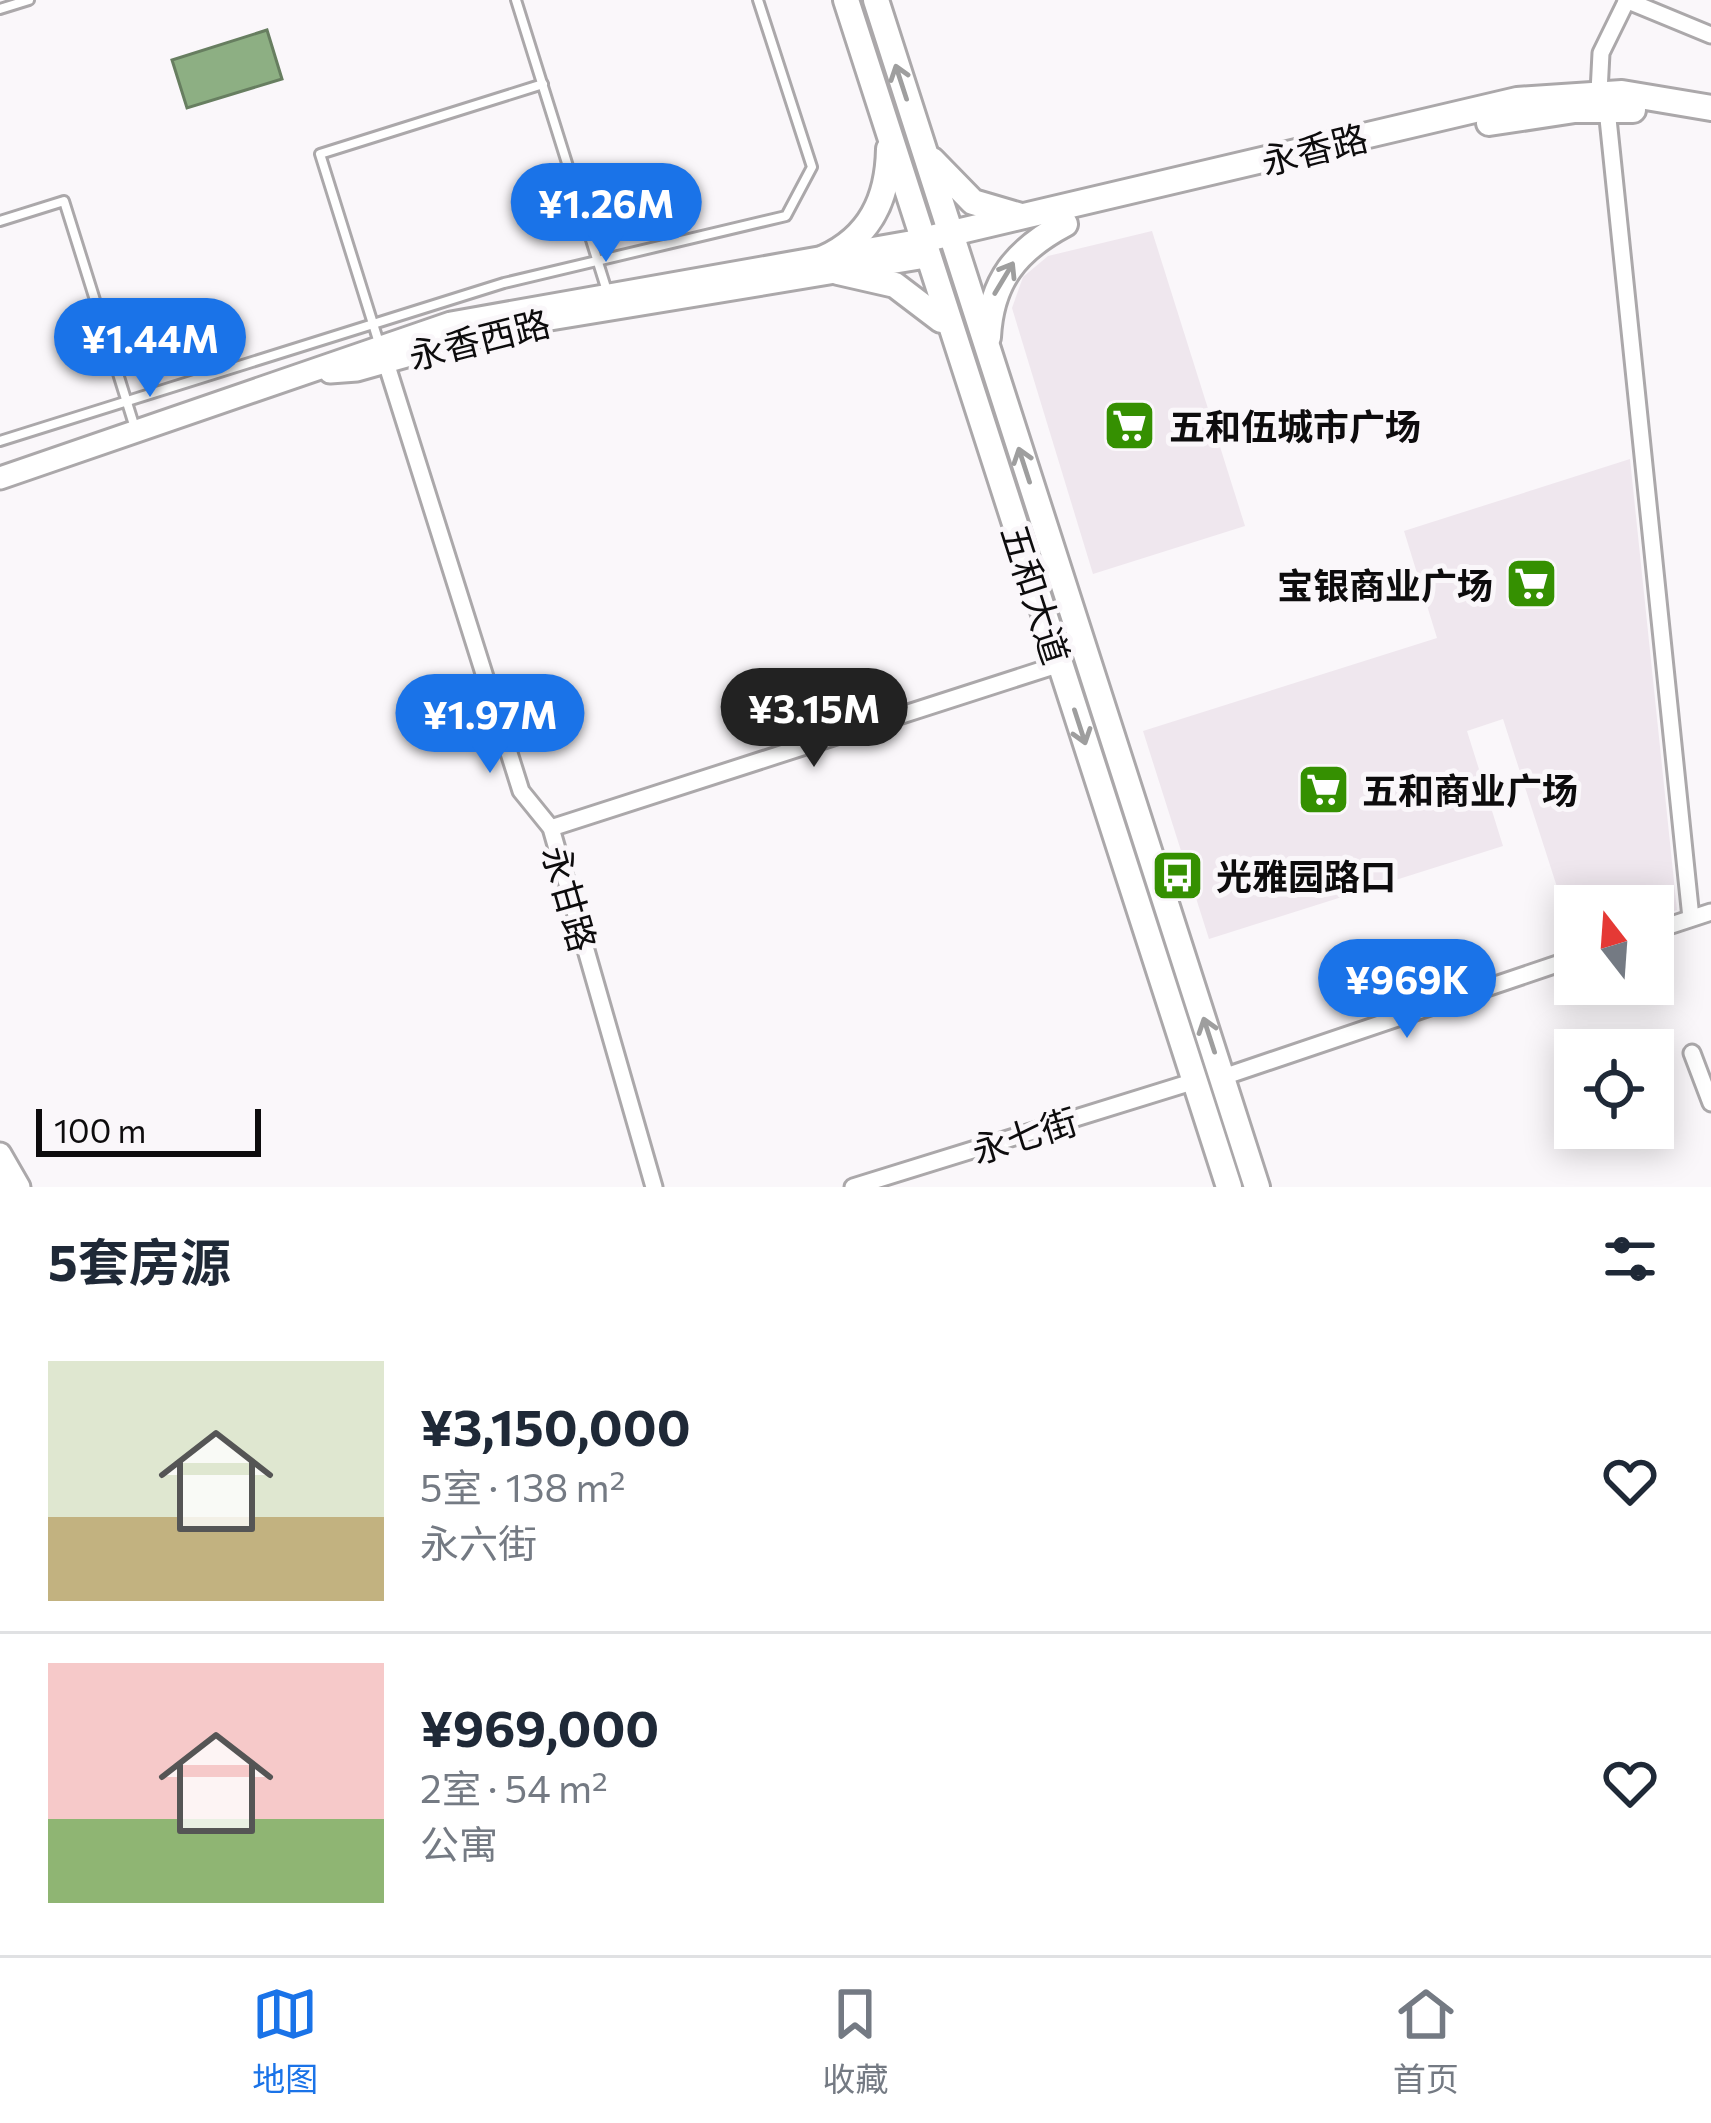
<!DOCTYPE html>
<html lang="zh">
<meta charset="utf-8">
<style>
body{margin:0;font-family:Commissioner,"Noto Sans SC",sans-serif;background:#f2f2f3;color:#1f2937;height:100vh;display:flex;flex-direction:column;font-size:45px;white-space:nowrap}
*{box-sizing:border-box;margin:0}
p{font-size:39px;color:#747a83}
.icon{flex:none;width:66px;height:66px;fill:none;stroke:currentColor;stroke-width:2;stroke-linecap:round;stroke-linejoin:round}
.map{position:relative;height:1187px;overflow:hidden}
.sheet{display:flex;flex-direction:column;background:#fff;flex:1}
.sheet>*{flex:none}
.needle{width:78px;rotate:343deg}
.tools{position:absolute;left:1554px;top:885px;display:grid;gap:24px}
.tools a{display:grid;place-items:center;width:120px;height:120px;border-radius:0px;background:#fff;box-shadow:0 6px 30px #0003;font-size:60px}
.scale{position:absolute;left:36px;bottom:30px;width:225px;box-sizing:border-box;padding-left:12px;border:6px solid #0d0c0d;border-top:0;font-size:33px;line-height:42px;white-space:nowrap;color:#0d0c0d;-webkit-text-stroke:9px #faf7fa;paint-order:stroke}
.price{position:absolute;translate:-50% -102px;padding:0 27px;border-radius:42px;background:#1a73e8;color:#fff;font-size:39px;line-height:78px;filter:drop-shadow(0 3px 6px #0008)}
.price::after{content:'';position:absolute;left:50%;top:72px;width:36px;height:27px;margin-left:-18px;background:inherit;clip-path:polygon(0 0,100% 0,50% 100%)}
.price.on{background:#222;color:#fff}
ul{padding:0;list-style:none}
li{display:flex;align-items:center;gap:36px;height:300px;padding:0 48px}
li+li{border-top:3px solid #e0e1e3}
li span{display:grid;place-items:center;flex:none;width:336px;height:240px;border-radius:0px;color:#555}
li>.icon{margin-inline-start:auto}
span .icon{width:144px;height:144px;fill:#fffc;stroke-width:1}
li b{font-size:51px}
h2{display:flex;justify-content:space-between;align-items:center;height:144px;padding:0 48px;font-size:51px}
.dock{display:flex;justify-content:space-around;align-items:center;height:168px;border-top:3px solid #e0e1e3;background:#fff;font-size:33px;color:#747a83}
.dock a{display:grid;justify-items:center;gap:6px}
.dock .on{color:#1a73e8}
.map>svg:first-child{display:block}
</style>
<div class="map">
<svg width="1711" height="1187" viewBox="0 0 1711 1187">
<rect width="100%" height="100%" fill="#faf7fa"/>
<g fill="#efe7ee">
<path d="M1152,231L1245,526L1093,574L1012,308L1023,277L1048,256Z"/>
<path d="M1630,459L1677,910L1653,918V906H1575V943L1503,719L1467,731L1503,846L1209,939L1143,731L1437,638L1404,531Z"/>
</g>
<path fill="#8daf83" stroke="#677e60" stroke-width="3" d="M267,30L282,79L187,108L172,60Z"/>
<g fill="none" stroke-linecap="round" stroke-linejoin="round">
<defs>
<g id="lane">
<path d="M516,0L607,291"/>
<path d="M0,9L29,0"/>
<path d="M0,221L64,201L135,428"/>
<path d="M379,343L320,154L543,84"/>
<path d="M0,441L504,283L786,216L812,167L758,0"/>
</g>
<g id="street">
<path d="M1626,0L1711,35"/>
<path d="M1599,92L1601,53L1627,0"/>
<path d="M1607,109L1691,918"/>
<path d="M383,353L521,791L551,828L654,1187"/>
<path d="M551,828L1060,664"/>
<path d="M1653,931L1711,912"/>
<path d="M1692,1053L1711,1103"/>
<path d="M1223,1077L1575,958"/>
<path d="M853,1187L1195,1081"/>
</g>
<g id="secondary">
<path d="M330,372L357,370L520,324L926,257"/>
<path d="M0,478L451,323L921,240"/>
<path d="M0,1154L19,1187"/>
<path d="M0,1185L1,1187"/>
</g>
<g id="primary">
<path d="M846,0L1229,1187"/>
<path d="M876,0L1257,1187"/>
<path d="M1489,123L1575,110H1633"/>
<path d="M932,160L973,202L1021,216"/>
<path d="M935,237L1517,100L1622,93L1711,108"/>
<path d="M824,258C870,237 888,199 889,149"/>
<path d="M838,272L895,285L941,320"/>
<path d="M988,337C991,281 1016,250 1065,224"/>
</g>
</defs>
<use href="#lane" stroke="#aba8aa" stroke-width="14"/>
<use href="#street" stroke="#aba8aa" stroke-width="21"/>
<use href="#secondary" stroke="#aba8aa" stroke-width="27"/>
<use href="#primary" stroke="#aba8aa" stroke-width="30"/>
<use href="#lane" stroke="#fff" stroke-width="8"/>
<use href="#street" stroke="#fff" stroke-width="15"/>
<use href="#secondary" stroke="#fff" stroke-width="21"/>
<use href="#primary" stroke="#fff" stroke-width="24"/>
</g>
<defs><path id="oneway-shaft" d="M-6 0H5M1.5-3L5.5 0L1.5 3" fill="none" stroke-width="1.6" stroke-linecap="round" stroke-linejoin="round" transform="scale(3)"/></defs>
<g stroke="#9e9e9e">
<use href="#oneway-shaft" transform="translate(901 82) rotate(-108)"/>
<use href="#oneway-shaft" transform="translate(1004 278) rotate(-59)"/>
<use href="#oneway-shaft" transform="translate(1024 465) rotate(-108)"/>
<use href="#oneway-shaft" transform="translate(1080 727) rotate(72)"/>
<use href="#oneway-shaft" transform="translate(1209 1035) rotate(-108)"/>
</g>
<defs>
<symbol id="supermarket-square" viewBox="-11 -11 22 22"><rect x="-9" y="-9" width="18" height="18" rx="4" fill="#359001" stroke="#faf7fa"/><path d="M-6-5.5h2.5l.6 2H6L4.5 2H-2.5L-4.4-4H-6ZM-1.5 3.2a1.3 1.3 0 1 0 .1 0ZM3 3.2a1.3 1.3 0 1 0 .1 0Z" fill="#fff"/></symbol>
<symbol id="bus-square" viewBox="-11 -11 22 22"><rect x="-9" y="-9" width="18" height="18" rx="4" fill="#359001" stroke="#faf7fa"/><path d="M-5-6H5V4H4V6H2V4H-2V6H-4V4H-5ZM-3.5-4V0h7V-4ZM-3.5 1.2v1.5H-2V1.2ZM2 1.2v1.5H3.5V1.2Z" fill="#fff"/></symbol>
</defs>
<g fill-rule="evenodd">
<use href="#supermarket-square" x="1100" y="396" width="59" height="59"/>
<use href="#supermarket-square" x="1502" y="554" width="59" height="59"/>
<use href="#supermarket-square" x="1294" y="760" width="59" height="59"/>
<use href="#bus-square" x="1148" y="846" width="59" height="59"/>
</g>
<g text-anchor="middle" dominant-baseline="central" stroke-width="10" stroke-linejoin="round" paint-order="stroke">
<g font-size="36" fill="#0d0c0d" stroke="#faf7fa">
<text transform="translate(1314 148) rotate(-14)">永香路</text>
<text transform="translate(479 338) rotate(-14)">永香西路</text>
<text transform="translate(1037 594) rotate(72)">五和大道</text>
<text transform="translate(571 898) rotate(74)">永甘路</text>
<text transform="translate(1024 1134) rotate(-17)">永七街</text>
</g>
<g font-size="36" font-weight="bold" fill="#0d0c0d" stroke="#faf7fa" text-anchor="start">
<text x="1169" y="425">五和伍城市广场</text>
<text x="1493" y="584" text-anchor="end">宝银商业广场</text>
<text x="1362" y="789">五和商业广场</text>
<text x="1216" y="875">光雅园路口</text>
</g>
</g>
</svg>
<div class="tools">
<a><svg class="needle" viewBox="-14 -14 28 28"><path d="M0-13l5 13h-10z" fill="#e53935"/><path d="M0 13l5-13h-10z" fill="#747a83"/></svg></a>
<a><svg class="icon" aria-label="locate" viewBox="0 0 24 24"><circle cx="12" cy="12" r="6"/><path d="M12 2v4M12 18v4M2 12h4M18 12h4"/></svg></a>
</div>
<div class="scale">100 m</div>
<b class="price" style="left:606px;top:265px">¥1.26M</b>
<b class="price" style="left:150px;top:400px">¥1.44M</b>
<b class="price on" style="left:814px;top:770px">¥3.15M</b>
<b class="price" style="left:490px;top:776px">¥1.97M</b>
<b class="price" style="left:1407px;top:1041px">¥969K</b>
</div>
<section class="sheet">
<h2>5套房源<svg class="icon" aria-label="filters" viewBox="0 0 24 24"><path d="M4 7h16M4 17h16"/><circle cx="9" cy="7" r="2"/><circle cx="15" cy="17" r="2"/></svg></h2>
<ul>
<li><span style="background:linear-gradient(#dfe7d0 65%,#c2b280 0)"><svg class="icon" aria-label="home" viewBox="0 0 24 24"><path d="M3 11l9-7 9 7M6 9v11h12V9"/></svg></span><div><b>¥3,150,000</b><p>5室 · 138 m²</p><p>永六街</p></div><svg class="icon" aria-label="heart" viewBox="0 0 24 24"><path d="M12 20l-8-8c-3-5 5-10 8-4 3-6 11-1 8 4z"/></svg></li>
<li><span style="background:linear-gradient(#f6c9c9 65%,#8fb573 0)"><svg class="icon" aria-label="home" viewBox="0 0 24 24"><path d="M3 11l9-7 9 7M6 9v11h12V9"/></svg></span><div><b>¥969,000</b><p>2室 · 54 m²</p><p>公寓</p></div><svg class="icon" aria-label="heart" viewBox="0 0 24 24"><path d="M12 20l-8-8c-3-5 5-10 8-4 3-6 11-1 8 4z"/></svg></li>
</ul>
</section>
<nav class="dock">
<a class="on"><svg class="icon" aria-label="map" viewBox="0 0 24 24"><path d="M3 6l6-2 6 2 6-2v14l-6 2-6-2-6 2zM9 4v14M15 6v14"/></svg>地图</a>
<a><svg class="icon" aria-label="saved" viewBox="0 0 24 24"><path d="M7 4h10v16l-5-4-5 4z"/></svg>收藏</a>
<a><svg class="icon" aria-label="home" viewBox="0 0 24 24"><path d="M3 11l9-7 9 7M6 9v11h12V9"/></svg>首页</a>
</nav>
